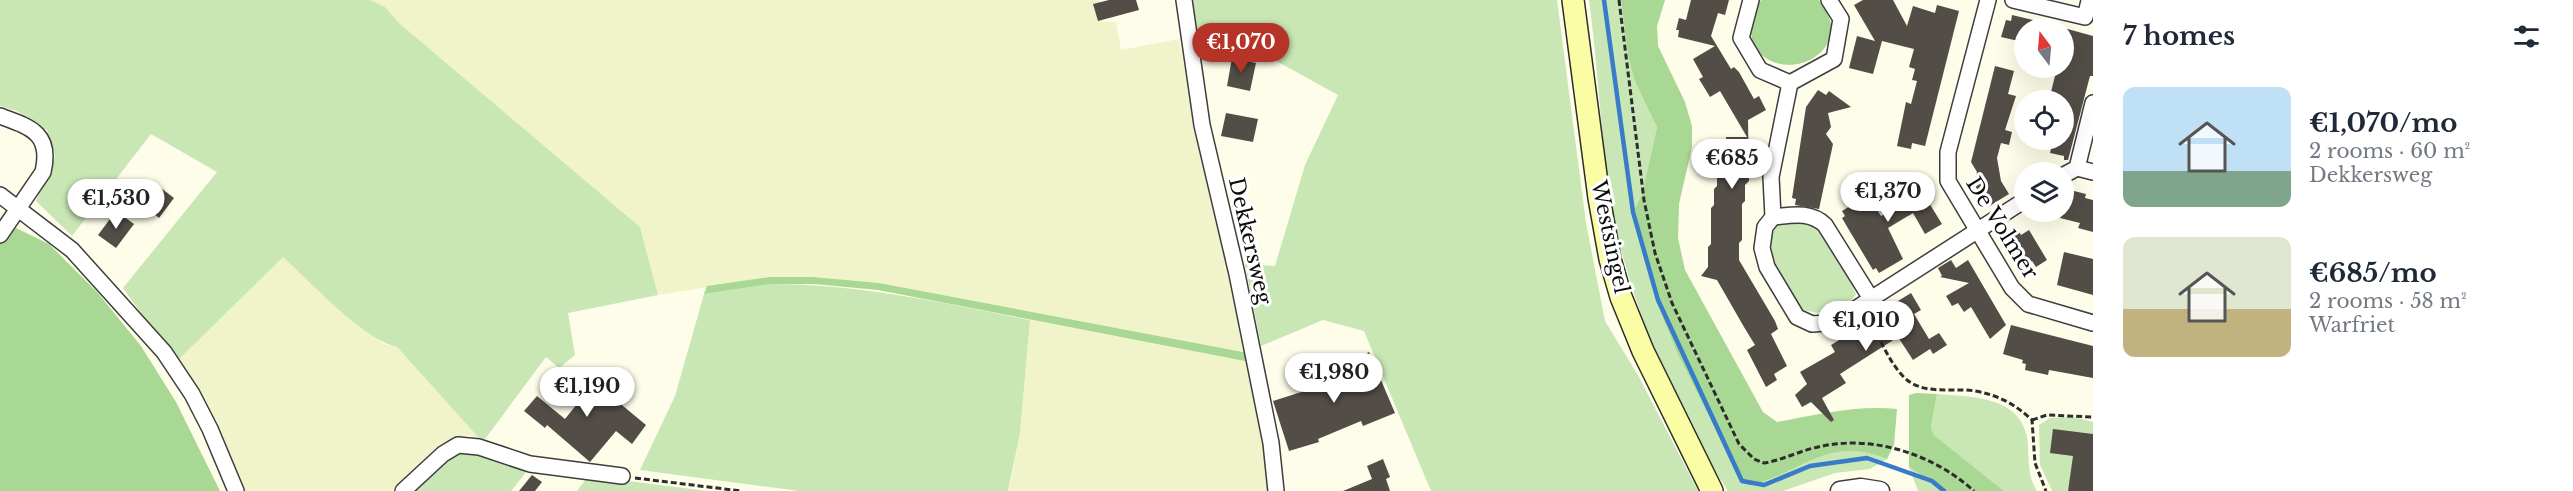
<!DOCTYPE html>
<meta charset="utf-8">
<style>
body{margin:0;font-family:"Libre Baskerville",serif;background:#f2f2f3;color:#1f2937;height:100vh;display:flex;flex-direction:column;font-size:22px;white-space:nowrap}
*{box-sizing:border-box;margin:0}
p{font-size:20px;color:#747a83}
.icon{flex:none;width:33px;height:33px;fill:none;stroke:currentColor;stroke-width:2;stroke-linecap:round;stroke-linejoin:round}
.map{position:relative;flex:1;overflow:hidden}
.sheet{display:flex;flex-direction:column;background:#fff;width:480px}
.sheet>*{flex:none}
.needle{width:39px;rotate:344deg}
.controls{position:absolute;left:2014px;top:18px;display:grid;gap:12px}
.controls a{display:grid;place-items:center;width:60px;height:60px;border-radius:50%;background:#fff;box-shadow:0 6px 24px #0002;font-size:30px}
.price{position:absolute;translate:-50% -51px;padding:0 14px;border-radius:21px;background:#fff;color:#222;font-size:20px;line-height:39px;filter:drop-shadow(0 2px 3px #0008)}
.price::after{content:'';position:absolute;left:50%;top:36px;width:18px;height:14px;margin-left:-9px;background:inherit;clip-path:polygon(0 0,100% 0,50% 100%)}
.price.current{background:#b63427;color:#fff}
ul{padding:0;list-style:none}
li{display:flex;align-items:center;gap:18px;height:150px;padding:0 30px}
li span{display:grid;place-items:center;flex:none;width:168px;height:120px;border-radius:12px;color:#555}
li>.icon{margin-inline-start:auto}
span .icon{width:72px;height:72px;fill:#fffc;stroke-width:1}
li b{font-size:26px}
h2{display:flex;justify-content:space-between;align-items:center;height:72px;padding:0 30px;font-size:26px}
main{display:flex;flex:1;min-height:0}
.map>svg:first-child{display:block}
</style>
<main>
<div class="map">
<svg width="2093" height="491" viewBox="0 0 2093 491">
<rect width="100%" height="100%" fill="#fefde9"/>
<g fill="#f1f3ca">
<path d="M370,0H1097L1101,2L1102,22H1116L1121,50L1179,39L1190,100L1248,353L879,283L813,277H770L658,295L640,227L399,23L385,7Z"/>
<path d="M283,256L356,324L384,344L397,347L479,438L467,435L440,444L391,491H241L176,362Z"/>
<path d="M1030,320L1250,362L1272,491H1009L1020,433Z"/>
</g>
<g fill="#c8e7b4">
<path d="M0,0H370L385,7L399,23L640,227L658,295L568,313L575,355L559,368L546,357L485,439L479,438L397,347C362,339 311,282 283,257L176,362L123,288L217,172L151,134L72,236L36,201L55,157L47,130L17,111L0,106Z"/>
<path d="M1188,0H1557L1586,223L1605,321L1639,377L1698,491H1431L1364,331L1323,320L1261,346L1245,264L1275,266L1305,165L1338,95L1260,52L1196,50Z"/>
<path d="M1589,0H1621L1628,56L1657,127L1642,194L1633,212L1637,228L1661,313L1749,486C1801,473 1828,435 1887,459L1870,469L1835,473L1783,491H1728C1672,406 1619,279 1607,177C1600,118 1597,59 1589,0Z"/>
<path d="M1799,222C1803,222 1810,222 1814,224C1828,231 1851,279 1856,295L1848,303L1817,313L1804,310L1794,301L1771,259L1768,246L1777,223Z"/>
<path d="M771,284C860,284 943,303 1030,320L1020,433L1008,491H799L640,470L675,396L704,294Z"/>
<path d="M1937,394C1969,397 2019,395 2027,437C2030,456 2026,474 2037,491H2004L1934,435L1931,427Z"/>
<path d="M2074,417L2093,422V491H2052L2040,465L2039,425L2050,418Z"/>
<path d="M459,449L531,466L511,491H414Z"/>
<path d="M1909,467L1945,491H1918Z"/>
<path d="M588,476L708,491H577Z"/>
</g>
<g fill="#a9d794">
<path d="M1621,0H1665L1657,26L1658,46L1685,102L1692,126V147L1679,204L1678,238L1685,270L1763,412L1777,422C1817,415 1856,405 1897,409L1894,445L1887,459C1828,435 1801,473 1749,486L1738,474L1678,354L1661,313L1637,228L1633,212L1642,194L1657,127L1635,81L1628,56Z"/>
<path d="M1761,0H1819C1825,9 1834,23 1831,34C1822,73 1758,77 1751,34C1749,20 1753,11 1761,0Z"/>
<path d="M16,228L49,244L97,292L141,346L176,402L220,491H0V243Z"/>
<path d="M770,277H813L879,283L1248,353L1250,362L878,290L814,284H771L704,294L707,286Z"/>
<path d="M1916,393L1937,394L1931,427L1934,435L2004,491H1945L1909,467V395Z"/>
</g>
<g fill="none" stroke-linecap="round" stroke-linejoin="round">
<path stroke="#387bc9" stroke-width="4.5" d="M1604,0L1633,212L1658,300L1742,481L1764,485L1810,466L1867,458L1932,481L1944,491"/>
</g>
<g fill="#534d47">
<path d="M1109,0H1136L1139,10L1098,21L1093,4Z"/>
<path d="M1691,0H1729L1725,15L1718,13L1711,36L1731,69L1734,67L1739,72L1754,99L1759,96L1766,110L1748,120L1749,181L1745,185V201L1742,204V240L1739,243V260L1775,321L1778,329L1771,334L1787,366L1774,374L1777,380L1766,387L1747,350L1755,345L1744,327L1717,280L1701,276L1708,267V247L1711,244V208L1714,205V189L1717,186V150L1726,141V137H1747L1720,91L1710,97L1699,79L1703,77L1693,59L1715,46L1678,37L1679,30H1676L1679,18L1686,20Z"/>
<path d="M1863,0H1893L1907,26L1913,6L1935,13L1937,5L1959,11L1925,146L1912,143L1911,149L1897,146L1906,102L1911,104L1917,81L1912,80L1915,69L1909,67L1914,49L1882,41L1873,74L1849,68L1857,36L1875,41L1854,5Z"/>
<path d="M2012,15L2049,24L2048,28H2025L2023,42L2001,37L2006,20L2011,21Z"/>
<path d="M2064,28L2093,36V76H2090L2068,160H2064V156L2050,153L2053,140H2064V99L2050,96L2057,68H2064Z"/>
<path d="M1232,58L1256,63L1250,91L1227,86Z"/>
<path d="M1995,66L2014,71L2008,94L2016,96L2005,130L2012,132L2009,145L2001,143L1997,158L2001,181L2009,194L1988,207L1974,184L1977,172L1971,162Z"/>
<path d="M1818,90L1826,95L1829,91L1851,107L1828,113L1831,127L1826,134L1833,144L1819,209L1795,205L1796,199L1792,198L1806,107Z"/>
<path d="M1226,113L1258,119L1253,142L1221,136Z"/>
<path d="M1910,172L1942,224L1925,234L1913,213L1888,228L1903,259L1879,273L1876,268L1873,270L1849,230L1842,218L1845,216L1842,211L1868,195L1881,216L1906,202L1894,181Z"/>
<path d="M157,185L174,198L159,218L142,204Z"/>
<path d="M2074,191L2086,194L2085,198L2093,200V232L2078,228L2080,223L2060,218L2067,193L2073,195Z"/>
<path d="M116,211L134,224L116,248L98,235Z"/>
<path d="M2017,228L2021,235L2029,230L2047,260L2036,267L2032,261L2021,268L2018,263L2015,264L2000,239Z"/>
<path d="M2064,252L2093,259V295L2057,285Z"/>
<path d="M1951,260L1956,268L1968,260L2006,325L1990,339L1971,307L1964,312L1958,303L1952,306L1946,296L1969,283L1940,277L1942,276L1938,268Z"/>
<path d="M1911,293L1921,310L1914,314L1929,339L1939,333L1947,345L1933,354L1930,349L1913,360L1898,337L1840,374L1846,383L1822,398L1834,420L1831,422L1811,402L1802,407L1795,395L1807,384L1800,372L1835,352L1831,345L1854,331L1863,345L1884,333L1878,324L1885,320L1882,315L1887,312L1885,309Z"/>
<path d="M2011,325L2093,346V378L2049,370L2048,375L2025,370L2026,364L2022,363L2023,360L2003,354Z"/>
<path d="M1369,352L1395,413L1363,426L1361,421L1318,439L1319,442L1289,451L1273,401L1314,388L1311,381Z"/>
<path d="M567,367L607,400L611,396L646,425L632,444L616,431L590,462L547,425L545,428L524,411L537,396L565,419L581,399L557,379Z"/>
<path d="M2053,429L2093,434V491H2068L2073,456L2050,453Z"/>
<path d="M1383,459L1390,477L1386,479L1390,491H1343L1372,479L1367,466Z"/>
<path d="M532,475L542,482L535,491H519Z"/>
</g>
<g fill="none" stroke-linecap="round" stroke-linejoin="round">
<defs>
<g id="minor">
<path d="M1184,0L1202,125L1237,274L1271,443L1276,491"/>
<path d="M1751,0L1741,38L1760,70L1790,83L1834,59L1841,19L1829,0"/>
<path d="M1988,0L1948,152V181L2012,288L2028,304L2093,323"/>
<path d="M2013,0L2085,17L2089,1L2093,2"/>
<path d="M1790,83L1771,177L1773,217L1765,227L1762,248L1767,267L1797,317L1812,324L1826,323L1849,313L2025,200"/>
<path d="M0,116C30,127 52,133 43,172L0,235"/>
<path d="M2077,168L2093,172"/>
<path d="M2064,175L2077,168L2093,103"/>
<path d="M0,195L72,250L164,352L192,394L210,429L236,491"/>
<path d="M1773,217C1793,215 1810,211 1825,225L1870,297"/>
<path d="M403,491L443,454L458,445L479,447L530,464L622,476"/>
</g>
<path id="tertiary" d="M1840,491L1861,488L1880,491"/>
<path id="secondary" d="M1573,0L1599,198L1610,259L1621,297L1643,351L1712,491"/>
</defs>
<use href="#minor" stroke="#3e3e3e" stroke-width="18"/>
<use href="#tertiary" stroke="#3e3e3e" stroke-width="21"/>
<use href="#secondary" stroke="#2d2d2d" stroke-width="24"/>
<g stroke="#2d2d2d" stroke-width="3" stroke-dasharray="6 3" stroke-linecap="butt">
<path d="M1619,0L1644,200L1655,253L1672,303L1739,444L1754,459L1764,463C1783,460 1799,451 1818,447C1872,434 1933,454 1974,491"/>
<path d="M1868,318C1879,336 1887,358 1901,374C1920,397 1950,387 1975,391C1998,395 2015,404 2032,420L2035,463L2046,491"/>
<path d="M2032,420L2047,415L2093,417"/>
<path d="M635,478L741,491"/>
</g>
<use href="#minor" stroke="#fff" stroke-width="15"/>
<use href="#tertiary" stroke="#fff" stroke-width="18"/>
<use href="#secondary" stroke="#fbfda5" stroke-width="21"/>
</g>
<g text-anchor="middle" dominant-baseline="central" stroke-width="6" stroke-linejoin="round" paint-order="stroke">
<g font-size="21" fill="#0b0b0b" stroke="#fff">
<text transform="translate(2002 228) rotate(58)">De Volmer</text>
<text transform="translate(1610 237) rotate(78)">Westsingel</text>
<text transform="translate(1250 241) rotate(77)">Dekkersweg</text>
</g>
</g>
</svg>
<div class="controls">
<a><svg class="needle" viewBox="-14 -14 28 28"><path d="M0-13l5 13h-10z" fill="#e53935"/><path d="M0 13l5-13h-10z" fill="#747a83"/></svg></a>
<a><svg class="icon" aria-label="locate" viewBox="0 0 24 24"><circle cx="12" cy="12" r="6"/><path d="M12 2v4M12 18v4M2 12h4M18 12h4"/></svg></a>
<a><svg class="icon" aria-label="layers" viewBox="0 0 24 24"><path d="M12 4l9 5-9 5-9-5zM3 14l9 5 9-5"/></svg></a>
</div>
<b class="price current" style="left:1241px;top:74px">€1,070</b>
<b class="price" style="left:1732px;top:190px">€685</b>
<b class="price" style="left:1888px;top:223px">€1,370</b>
<b class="price" style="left:116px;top:230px">€1,530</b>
<b class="price" style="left:1866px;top:352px">€1,010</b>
<b class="price" style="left:1334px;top:404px">€1,980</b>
<b class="price" style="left:587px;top:418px">€1,190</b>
</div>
<section class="sheet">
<h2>7 homes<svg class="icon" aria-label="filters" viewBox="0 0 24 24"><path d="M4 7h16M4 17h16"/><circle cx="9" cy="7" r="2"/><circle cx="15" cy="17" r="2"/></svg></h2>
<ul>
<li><span style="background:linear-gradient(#bfe0f5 70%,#7fa58c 0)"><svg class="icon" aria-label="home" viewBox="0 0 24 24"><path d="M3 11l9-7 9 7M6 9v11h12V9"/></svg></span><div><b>€1,070/mo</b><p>2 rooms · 60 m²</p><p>Dekkersweg</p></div></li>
<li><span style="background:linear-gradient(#dfe7d0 60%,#c2b280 0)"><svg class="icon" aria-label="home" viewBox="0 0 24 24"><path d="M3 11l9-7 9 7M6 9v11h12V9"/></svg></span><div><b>€685/mo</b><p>2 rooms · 58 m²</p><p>Warfriet</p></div></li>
</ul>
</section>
</main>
